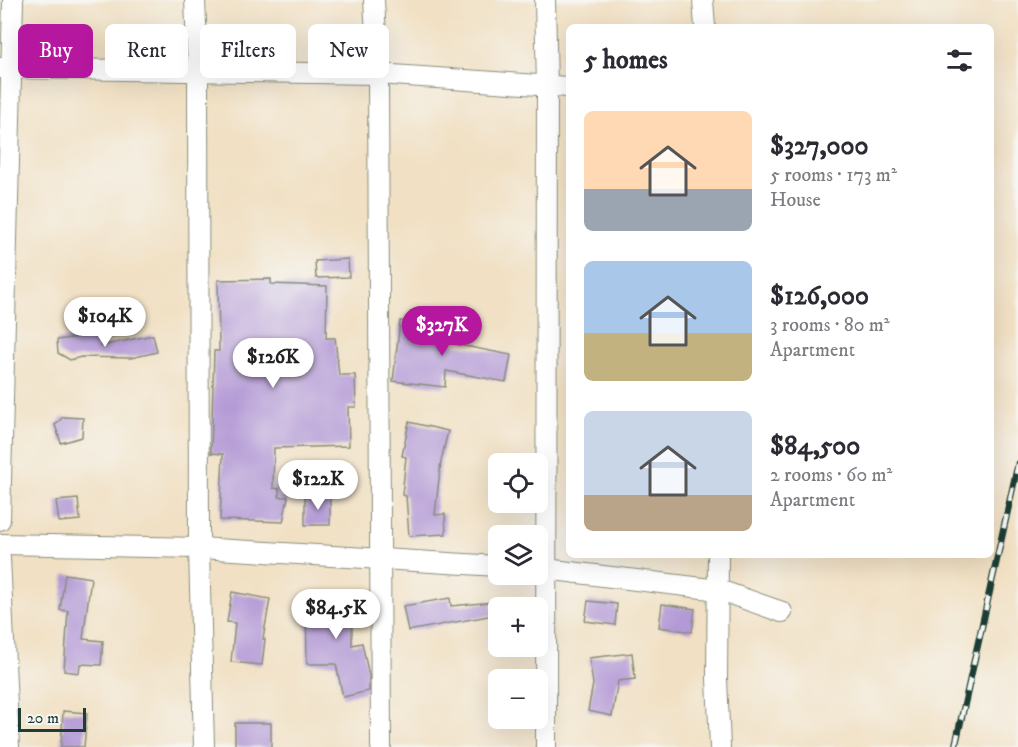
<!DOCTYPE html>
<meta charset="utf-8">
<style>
body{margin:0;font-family:"IM FELL DW Pica",serif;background:#f7f7f7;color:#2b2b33;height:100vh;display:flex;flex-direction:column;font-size:22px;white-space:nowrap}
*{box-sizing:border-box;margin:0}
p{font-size:20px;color:#7c7c81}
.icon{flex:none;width:33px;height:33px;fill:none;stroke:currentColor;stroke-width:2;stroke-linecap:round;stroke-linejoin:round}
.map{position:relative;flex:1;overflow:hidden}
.details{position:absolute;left:566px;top:24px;width:428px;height:534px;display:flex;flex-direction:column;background:#fff;border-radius:9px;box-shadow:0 6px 24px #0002}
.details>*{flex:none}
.hud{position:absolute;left:18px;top:24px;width:458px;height:54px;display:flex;gap:12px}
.tools{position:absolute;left:488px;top:453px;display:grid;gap:12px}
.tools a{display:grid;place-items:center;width:60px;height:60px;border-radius:9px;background:#fff;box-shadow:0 6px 24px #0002;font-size:30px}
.scale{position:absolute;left:18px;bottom:15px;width:68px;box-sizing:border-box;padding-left:6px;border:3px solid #1f3d34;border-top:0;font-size:16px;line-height:21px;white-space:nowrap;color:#1f3d34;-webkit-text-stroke:4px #f6f6f2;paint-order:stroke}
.price{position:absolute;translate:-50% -51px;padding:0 14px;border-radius:21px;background:#fff;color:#222;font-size:20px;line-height:39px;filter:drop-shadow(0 2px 3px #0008)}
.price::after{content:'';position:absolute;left:50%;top:36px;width:18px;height:14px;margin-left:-9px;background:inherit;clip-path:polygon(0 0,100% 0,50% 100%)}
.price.selected{background:#b5179e;color:#fff}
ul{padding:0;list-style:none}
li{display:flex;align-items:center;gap:18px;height:150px;padding:0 18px}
li span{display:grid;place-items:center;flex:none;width:168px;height:120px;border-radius:9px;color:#555}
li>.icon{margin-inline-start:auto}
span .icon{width:72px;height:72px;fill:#fffc;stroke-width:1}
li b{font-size:26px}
h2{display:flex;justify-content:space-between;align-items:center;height:72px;padding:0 18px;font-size:26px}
.chip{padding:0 21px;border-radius:9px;background:#fff;box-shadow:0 6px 24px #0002;font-size:21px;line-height:54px}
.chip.selected{background:#b5179e;color:#fff}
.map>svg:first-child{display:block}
</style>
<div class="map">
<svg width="1018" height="747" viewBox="0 0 1018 747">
<rect width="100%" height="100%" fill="#f6f6f2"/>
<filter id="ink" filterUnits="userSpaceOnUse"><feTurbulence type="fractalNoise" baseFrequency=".0167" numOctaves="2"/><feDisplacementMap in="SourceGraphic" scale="12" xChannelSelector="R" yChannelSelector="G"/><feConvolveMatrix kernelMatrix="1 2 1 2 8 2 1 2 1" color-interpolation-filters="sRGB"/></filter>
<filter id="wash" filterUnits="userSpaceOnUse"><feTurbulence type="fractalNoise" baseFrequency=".008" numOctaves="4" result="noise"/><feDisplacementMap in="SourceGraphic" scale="24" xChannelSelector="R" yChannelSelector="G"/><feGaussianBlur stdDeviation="1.35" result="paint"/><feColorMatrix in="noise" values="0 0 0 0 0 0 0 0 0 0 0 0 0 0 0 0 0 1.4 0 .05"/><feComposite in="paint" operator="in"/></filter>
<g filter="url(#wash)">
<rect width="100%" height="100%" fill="#f1e0c3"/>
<g id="blocks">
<g fill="#b399d5">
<path d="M348,259L349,277L316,278L315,261Z"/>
<path d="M271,279V284L327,286L326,338H335L339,375H355L356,407H348L349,446L274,448L273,488L279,489V497H288L283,522L220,520L223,454L211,453L214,351H219L218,280Z"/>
<path d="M400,321L451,327L449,343L511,355L506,382L446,371L445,387L393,381Z"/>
<path d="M104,334L101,346L153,335L157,352L131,358L81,357L70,360L58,353L57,340Z"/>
<path d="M63,417L83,418L82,437L61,443L55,425Z"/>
<path d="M409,422L448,431L441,461L435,515L445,514L446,534L409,536L406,496L402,495L406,457L402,456Z"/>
<path d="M330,496V525H305V497Z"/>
<path d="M78,499L80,520L59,522L56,501Z"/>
<path d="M65,574L91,578L83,639L103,641L101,665L80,664L79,673L64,671L68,611L60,610Z"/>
<path d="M232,592L270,599L263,639H265L262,665L231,662L235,623L227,622Z"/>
<path d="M306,593H352V645L362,643L369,676V691L343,697L336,664H307Z"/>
<path d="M450,598L451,606L492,602L494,615L408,631L403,606Z"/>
<path d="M588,601L617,604L615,625L585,621Z"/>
<path d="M662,604L695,609L692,632L659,627Z"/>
<path d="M632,653L635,679L618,681L612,716L588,711L593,684L589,658Z"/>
<path d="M63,711L87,713L84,747H61Z"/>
<rect x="235" y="723" width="36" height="24"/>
</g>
</g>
</g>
<g filter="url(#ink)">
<use href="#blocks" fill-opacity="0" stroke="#888e7c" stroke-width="1.5"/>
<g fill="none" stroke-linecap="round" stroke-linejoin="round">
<defs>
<g id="minor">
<path d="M195,0L198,71L199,548L204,747"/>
<path d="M374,0L378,74L381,747"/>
<path d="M545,0L547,86L546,747"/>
<path d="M703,0L705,27"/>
<path d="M0,68L378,74L568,87"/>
<path d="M0,520L13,0"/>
<path d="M0,544L199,548L498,566"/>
<path d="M718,555L717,679L720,747"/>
<path d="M0,558L9,747"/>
<path d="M537,568L719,590L782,612"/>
</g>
</defs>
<use href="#minor" stroke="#888e7c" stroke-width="22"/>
<use href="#minor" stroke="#fff" stroke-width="20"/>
<defs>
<path id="rail" d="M955,747L1018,464"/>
</defs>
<use href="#rail" stroke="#1f3d34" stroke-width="7"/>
<use href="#rail" stroke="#f6f6f2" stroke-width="4.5" stroke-dasharray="14" stroke-linecap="butt"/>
</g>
</g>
</svg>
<div class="tools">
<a><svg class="icon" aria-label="locate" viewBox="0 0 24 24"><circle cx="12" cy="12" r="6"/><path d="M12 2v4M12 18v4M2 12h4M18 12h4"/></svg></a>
<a><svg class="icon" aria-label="layers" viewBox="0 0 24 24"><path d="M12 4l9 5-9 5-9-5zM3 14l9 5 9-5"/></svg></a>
<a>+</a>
<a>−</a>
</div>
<div class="scale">20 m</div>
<b class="price" style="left:105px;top:348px">$104K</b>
<b class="price selected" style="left:442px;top:357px">$327K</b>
<b class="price" style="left:273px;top:389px">$126K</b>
<b class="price" style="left:318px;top:511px">$122K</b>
<b class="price" style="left:336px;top:640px">$84.5K</b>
<div class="hud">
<a class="chip selected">Buy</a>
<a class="chip">Rent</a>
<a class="chip">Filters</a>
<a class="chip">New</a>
</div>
<section class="details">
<h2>5 homes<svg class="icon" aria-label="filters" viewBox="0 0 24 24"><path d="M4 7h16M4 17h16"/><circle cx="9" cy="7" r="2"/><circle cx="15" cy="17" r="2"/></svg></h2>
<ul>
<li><span style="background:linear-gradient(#ffd9b3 65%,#9aa5b1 0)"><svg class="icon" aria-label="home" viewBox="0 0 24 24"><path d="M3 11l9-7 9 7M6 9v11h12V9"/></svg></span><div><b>$327,000</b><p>5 rooms · 173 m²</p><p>House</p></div></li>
<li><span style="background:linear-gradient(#a9c7e8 60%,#c2b280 0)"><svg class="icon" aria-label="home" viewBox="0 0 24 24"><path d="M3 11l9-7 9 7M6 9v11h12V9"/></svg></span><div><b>$126,000</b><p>3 rooms · 80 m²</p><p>Apartment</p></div></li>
<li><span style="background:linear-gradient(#c9d6e8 70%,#b9a48a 0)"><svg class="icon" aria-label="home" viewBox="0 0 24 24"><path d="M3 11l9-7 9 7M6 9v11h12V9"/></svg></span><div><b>$84,500</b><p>2 rooms · 60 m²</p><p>Apartment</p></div></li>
</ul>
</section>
</div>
